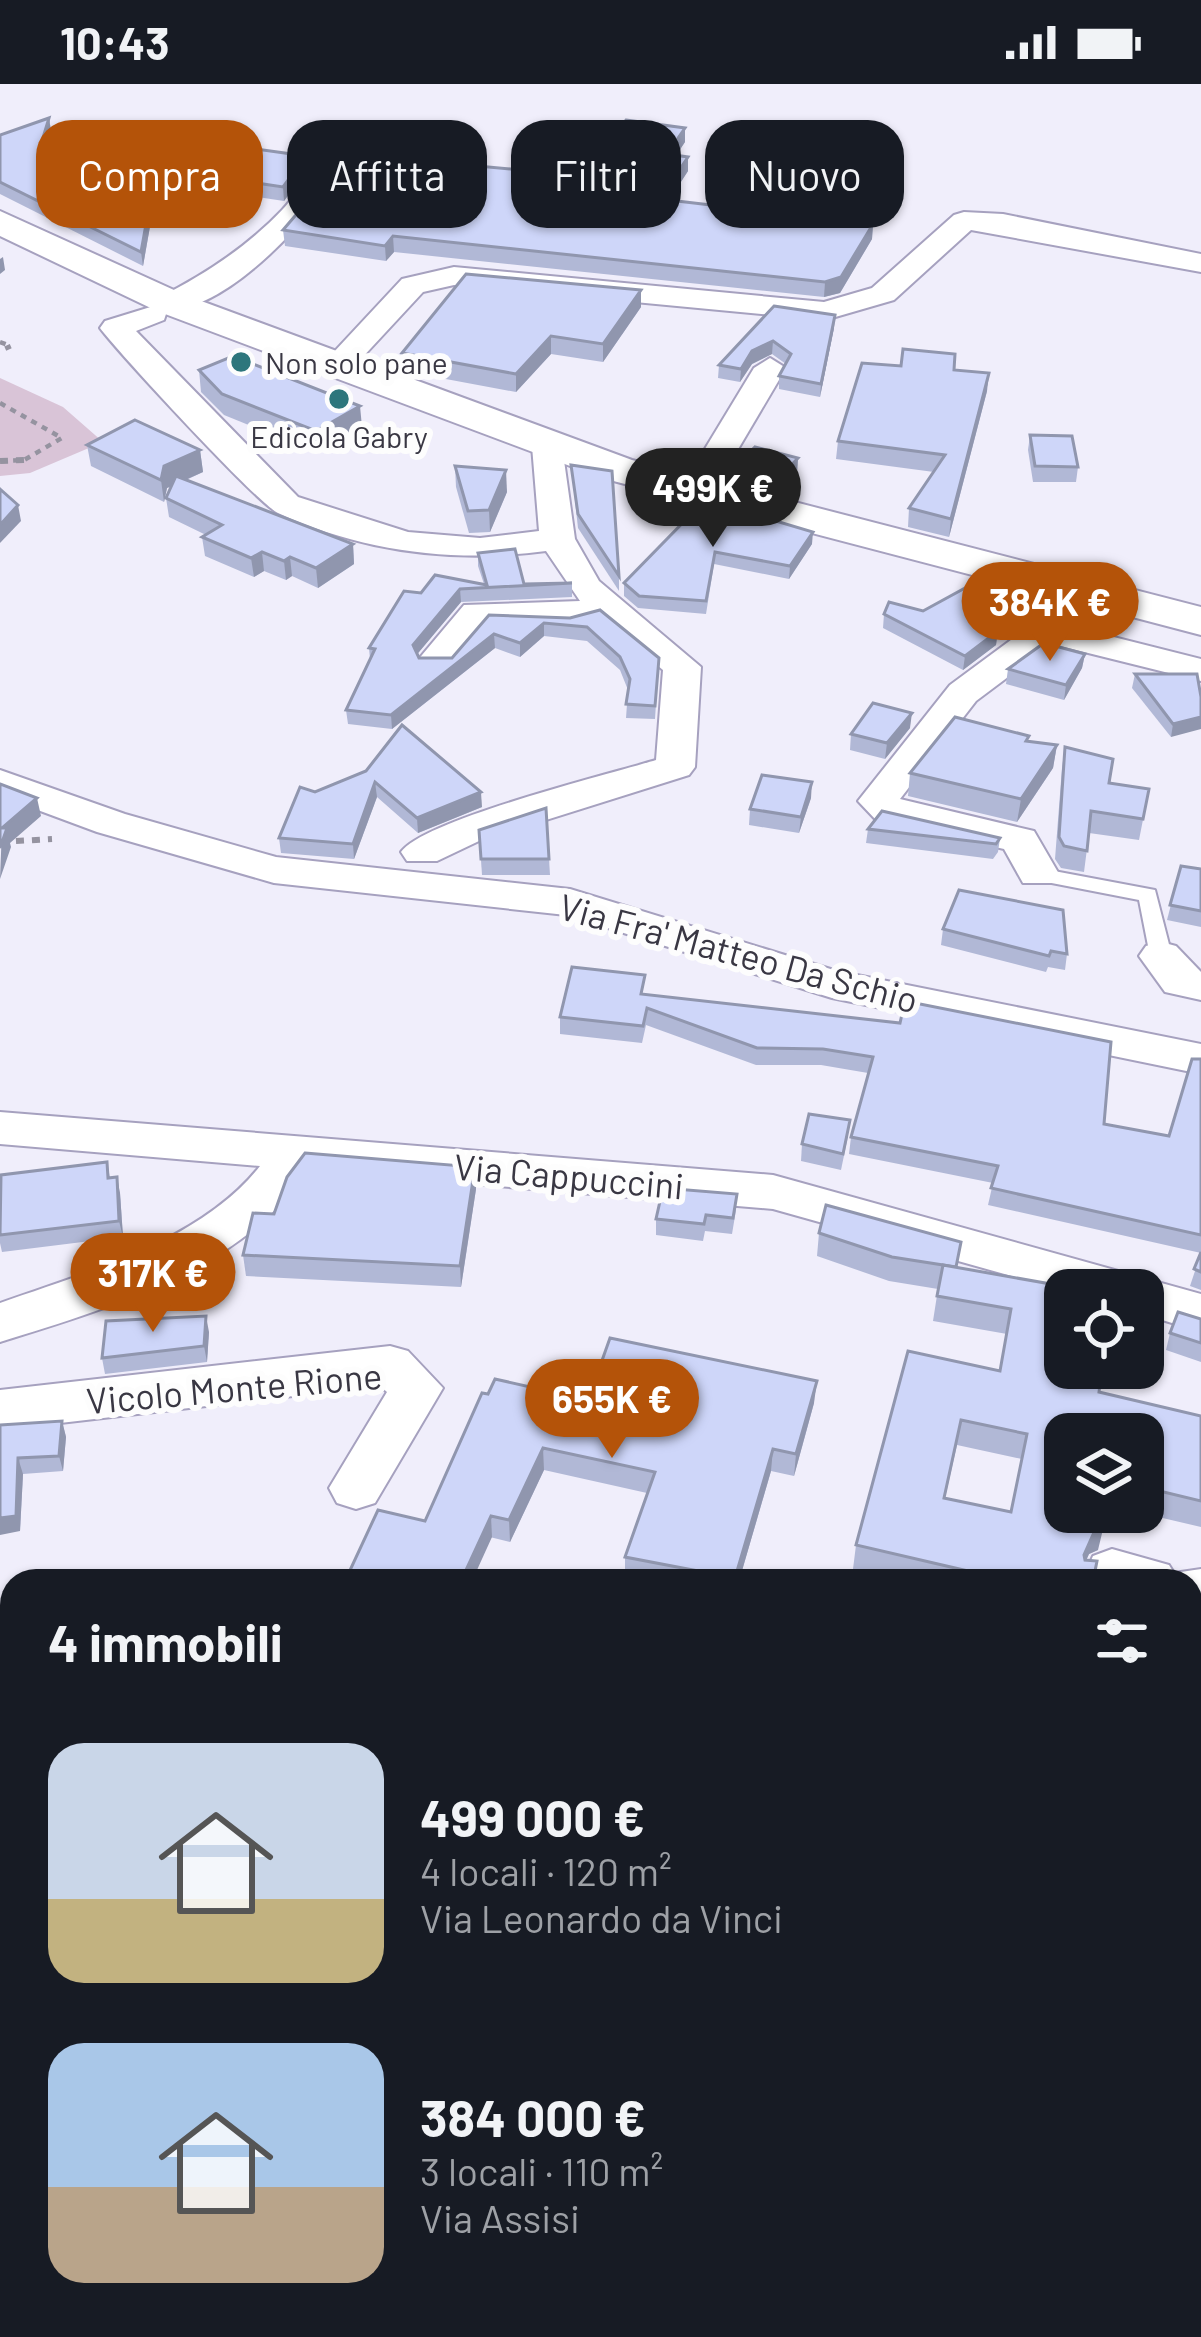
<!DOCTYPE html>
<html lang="it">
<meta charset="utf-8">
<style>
body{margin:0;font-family:Barlow,sans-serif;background:#20242c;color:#f1f3f6;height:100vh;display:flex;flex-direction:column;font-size:45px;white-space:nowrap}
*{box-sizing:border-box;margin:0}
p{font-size:39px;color:#9ea1a6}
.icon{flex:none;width:66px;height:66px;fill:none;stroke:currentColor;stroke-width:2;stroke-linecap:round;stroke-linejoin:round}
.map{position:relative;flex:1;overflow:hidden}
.side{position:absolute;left:0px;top:1485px;width:1203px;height:768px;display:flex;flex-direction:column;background:#171b24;border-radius:36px 36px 0 0;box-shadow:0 3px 9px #0004}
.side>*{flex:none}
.hud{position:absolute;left:36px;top:36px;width:1131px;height:108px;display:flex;gap:24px}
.tools{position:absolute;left:1044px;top:1185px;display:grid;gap:24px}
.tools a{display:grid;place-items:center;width:120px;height:120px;border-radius:24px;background:#171b24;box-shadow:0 3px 9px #0004;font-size:60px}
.price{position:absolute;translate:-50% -102px;padding:0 27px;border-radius:42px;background:#b45309;color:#fff;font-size:39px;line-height:78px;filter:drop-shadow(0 3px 6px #0008)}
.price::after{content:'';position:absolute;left:50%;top:72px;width:36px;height:27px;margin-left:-18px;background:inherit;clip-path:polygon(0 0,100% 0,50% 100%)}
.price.current{background:#222;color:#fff}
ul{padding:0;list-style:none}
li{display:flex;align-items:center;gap:36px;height:300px;padding:0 48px}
li span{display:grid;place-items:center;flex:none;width:336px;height:240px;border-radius:36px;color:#555}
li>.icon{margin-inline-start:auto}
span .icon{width:144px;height:144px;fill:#fffc;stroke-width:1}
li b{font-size:51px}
h2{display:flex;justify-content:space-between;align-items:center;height:144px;padding:0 48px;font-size:51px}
.tag{padding:0 42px;border-radius:36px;background:#171b24;box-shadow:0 3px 9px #0004;font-size:42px;line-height:108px}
.tag.current{background:#b45309;color:#fff}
.status{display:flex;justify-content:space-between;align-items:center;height:84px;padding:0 60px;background:#171b24;direction:ltr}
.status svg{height:33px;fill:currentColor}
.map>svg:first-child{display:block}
</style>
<div class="status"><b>10:43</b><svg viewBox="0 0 49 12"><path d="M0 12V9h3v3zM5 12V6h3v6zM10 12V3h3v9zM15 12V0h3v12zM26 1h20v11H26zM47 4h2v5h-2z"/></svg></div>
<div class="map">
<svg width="1201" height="2253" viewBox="0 0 1201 2253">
<rect width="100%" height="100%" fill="#f0eefb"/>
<path fill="#d9c4d7" d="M0,294L63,323L103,358L30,389L0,392Z"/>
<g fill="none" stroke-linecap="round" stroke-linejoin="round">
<defs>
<path id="service" d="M1038,784L1155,806L1172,872L1169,877H1153L1150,872L1139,816L1031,795L1028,790Z"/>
<path id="pedestrian" d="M12,1615V1653L0,1655V1617Z"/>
<g id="minor">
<path d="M333,71L347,79C314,130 232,224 167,227L164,236L136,247L298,413L408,448L480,454L539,447L532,362L537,355H561L575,455L599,497L701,583L695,683L689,691L479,757L437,777H407L401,768C423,736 610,690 656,676L663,586L601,535L570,543L487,540L449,585H423L417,577L464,521L580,517L546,467C455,479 363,468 278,429C257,419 119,269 100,244L105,237L157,221L160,213C206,190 248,162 283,125C298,110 313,76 333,71Z"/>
<path d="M964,128L1003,130L1201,170V188L971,146L894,216L825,236L454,201L423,208L346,291L335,294L319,284L402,195L454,183L824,218L872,204L954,131Z"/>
<path d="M770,274L786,284L714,406L709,413H685L680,406L754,284Z"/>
<path d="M1027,482L1045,493L1062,540L1201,575V597L1052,560L976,617L900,715L1034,747L1059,790L1053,799H1023L1004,765L876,736L858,717L950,601L1027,544L1009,493Z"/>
<path d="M0,686L125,730L276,773L570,805L837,887L1201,960V990L832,914L566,831L274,799L97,748L0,712Z"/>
<path d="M1161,858L1176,862L1201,888V916L1165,908L1139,872L1146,862Z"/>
<path d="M0,1028L773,1091L1201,1210V1248L1143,1230V1206L1065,1207L773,1125L306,1086C248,1184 103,1226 0,1258V1219C87,1188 200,1158 260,1082L0,1060Z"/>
<path d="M390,1262L408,1267L443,1304L375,1419L356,1425L337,1419L329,1404L387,1308L380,1302L0,1346V1306Z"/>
<path d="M1112,1465L1169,1481L1174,1489L1201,1485V1531L1191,1529V1497H1082L1093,1472Z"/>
<path d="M1191,2082L1201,2087V2164L1191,2159Z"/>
<path d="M0,2158L12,2162V2230L0,2226Z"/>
<path d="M292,2241H362L363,2253H293Z"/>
<path d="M728,2241H800L805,2253H733Z"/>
</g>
<path id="tertiary" d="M0,127L185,211L632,376L1201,523V551L602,394L157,227L0,152Z"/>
</defs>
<use href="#service" stroke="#a6a1bf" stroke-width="4"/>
<use href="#pedestrian" stroke="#a6a1bf" stroke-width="4"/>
<use href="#minor" stroke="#a6a1bf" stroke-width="4"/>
<use href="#tertiary" stroke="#a6a1bf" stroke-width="4"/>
<g stroke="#9593a0" stroke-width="4.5" stroke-dasharray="6 6" stroke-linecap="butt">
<path d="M0,258L11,262L0,267"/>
<path d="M0,319L62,354L24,376L0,377"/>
</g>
<g stroke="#9593a0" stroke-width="6" stroke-dasharray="8 8" stroke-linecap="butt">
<path d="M0,377L24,376"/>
<path d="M0,758L52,755"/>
</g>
<use href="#service" fill="#fff" fill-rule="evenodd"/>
<use href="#pedestrian" fill="#fff" fill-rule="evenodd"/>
<use href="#minor" fill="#fff" fill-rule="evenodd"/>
<use href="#tertiary" fill="#fff" fill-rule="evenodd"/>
</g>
<g fill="#b1b8d6" fill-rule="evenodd">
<path d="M49,34L51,47L43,73L127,117L155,90L157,103L143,182L0,110V51Z"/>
<path d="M685,44V58L676,71L688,87L669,116L873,140L872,155L840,209L824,213L394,168L386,177L285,162L283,146L585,92Z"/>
<path d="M307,86L284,117L211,106L210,92Z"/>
<path d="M641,206V223L603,278L551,270L516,308L403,287L402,269Z"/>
<path d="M774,222L834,244L820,313L779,305V292L786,280L772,270L752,280L740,298L718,294L719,281Z"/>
<path d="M199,286L362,343L318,369L224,331L201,308Z"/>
<path d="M954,286L987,307L949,453L908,443L909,424L934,388L836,375L838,357Z"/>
<path d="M1030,351L1078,383L1076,398H1033L1028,366Z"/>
<path d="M87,361L200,366L203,388L186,396L353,460L354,480L318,504L292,492L286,496L264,487L254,493L205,472L202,453L206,451L169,433L166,414L172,402L167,404L164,418L91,382Z"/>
<path d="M798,374L797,389L778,409L735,398V383Z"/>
<path d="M571,381L619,492V507L578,444Z"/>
<path d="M455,382L507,408L490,448L469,449L456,403Z"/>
<path d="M752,425V430L812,460L789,495L714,480L706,530L638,524L624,512V499Z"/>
<path d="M478,469L524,500L572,499V513L461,518L417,570L419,574H452L489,531L570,534L600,526L658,588L655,635L626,634L628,606L620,586L587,557L544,552L520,573L495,564L392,645L348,640L346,626L370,575L369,564L421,509L484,500L478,482Z"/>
<path d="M923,527L1016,542L997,553L996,561L963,586L883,544L884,530Z"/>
<path d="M1085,570L1082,584L1064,616L1006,600L1008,585Z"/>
<path d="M1135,590H1197L1171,653L1132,604Z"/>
<path d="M910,644L885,675L850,666L851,650Z"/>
<path d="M1028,658L1057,661L1053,684L1017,738L908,712L910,689Z"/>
<path d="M1065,663L1109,699L1149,705L1139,756L1089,749L1084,788L1061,784L1055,775L1062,684Z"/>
<path d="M366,687L482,723L418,749L377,713L354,775L281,769L279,754L315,708Z"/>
<path d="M811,714L799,749L749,741L750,725Z"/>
<path d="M546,724L550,791H482L479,746Z"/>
<path d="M868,745L1000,754L998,768L993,775L866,759Z"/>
<path d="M1181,782L1201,785V843L1167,836Z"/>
<path d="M943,845L1067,870L1065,886L1048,883L1046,888L941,861Z"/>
<path d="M644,910L900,939L1104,1040L1169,1052L1201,975V1206L1190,1202L1201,1169L988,1121L993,1099L849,1070L851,1053L868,989L821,981H756L646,941L642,959L560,950V933Z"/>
<path d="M848,1052L841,1086L801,1077L802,1060Z"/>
<path d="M107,1078L110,1094L120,1109L123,1153L2,1168L0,1159V1114Z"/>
<path d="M475,1083L476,1105L461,1203L246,1192L243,1171L274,1130Z"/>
<path d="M736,1126L732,1150L705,1147L703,1157L656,1151V1135Z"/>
<path d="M819,1149L957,1184L1085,1206L1099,1308L1201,1332V1443L1137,1428H1143V1350H1065L1098,1466L1089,1470L1086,1476L1093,1497H903L853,1485L856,1461L1000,1287L1007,1250L933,1237L938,1205L889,1197L817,1172ZM957,1361L1022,1375L1011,1428L945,1414Z"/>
<path d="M1201,1235V1278L1166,1266L1170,1249Z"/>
<path d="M209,1248L207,1278L105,1290L102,1274Z"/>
<path d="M488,1310L588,1316L814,1319L794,1392L771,1387L739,1497H637L625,1495V1473L647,1409L544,1386L510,1458L425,1437Z"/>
<path d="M62,1337L66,1353L63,1387L23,1390L20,1447L0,1341Z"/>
<path d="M1191,1569L1201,1571V1767L1191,1765Z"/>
<path d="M814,2241H950L957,2253H820Z"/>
<path d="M1028,2241H1191L1200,2253H1026L1024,2250Z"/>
</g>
<g fill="#9096ae">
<path d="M49,34L51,47L40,83L38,70Z"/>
<path d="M685,44V58L667,85V70Z"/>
<path d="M306,72L307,86L284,117L283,103Z"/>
<path d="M688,73V87L660,130V115Z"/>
<path d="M155,90L157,103L143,182L141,168Z"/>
<path d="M873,140L872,155L840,209L824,213L825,198Z"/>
<path d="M393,152L394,168L386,177L385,162Z"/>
<path d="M3,173L5,186L0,190V175Z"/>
<path d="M641,206V223L603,278V260Z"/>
<path d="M835,231L834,244L820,313L821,300Z"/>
<path d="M551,252V270L516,308V290Z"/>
<path d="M773,257L772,270L752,280L740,298L741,285L752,267Z"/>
<path d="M989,289L987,307L949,453L951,435Z"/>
<path d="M360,322L362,343L318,369L316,347Z"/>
<path d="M200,366L203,388L167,404L164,418L161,396L164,382Z"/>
<path d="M798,374L797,389L778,409L779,394Z"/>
<path d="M506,386L507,408L490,448L489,426Z"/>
<path d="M18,421L21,437L0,459V441Z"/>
<path d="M813,448L812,460L789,495L790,482Z"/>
<path d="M353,460L354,480L318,504L316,484Z"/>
<path d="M262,468L264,487L254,493L251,474Z"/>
<path d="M290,473L292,492L286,496L284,477Z"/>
<path d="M460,505L461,518L414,574L413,561Z"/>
<path d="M1018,528L1016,542L997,553L996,561L963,586L965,572L989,545Z"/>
<path d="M544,539V552L520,573V559Z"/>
<path d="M494,550L495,564L392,645L391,631Z"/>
<path d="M1085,570L1082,584L1064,616L1066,601Z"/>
<path d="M912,629L910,644L885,675L887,659Z"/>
<path d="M1201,633V645L1171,653L1173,640Z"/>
<path d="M1057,661L1053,684L1017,738L1021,715Z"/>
<path d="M375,698L377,713L354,775L353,760Z"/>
<path d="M812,698L811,714L799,749L801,733Z"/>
<path d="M481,708L482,723L418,749L417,734Z"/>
<path d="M37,714L41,732L10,759L11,763L0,795L2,744Z"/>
<path d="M475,1083L476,1105L461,1203L460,1182Z"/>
<path d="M117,1093L120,1109L123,1153L119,1137Z"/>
<path d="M206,1232L209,1248L207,1278L204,1262Z"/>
<path d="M817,1297L814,1319L794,1392L796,1370Z"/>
<path d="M62,1337L66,1353L63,1387L59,1372Z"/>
<path d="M543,1364L544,1386L510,1458L509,1436Z"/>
<path d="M773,1365L771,1387L739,1497H735Z"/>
<path d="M18,1374L23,1390L20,1447L0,1451V1434Z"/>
<path d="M491,1432L492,1453L472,1497H461Z"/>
<path d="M1104,1441L1098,1466L1089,1470L1078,1495L1084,1471L1095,1446Z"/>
</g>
<g fill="#ced6f9" stroke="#9096ae" stroke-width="3" fill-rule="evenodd">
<path d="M49,34L38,70L127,117L155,90L141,168L0,98V51Z"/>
<path d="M626,36L685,44L667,70L688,73L660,115L873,140L841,193L825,198L393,152L385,162L283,146L348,70L585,92Z"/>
<path d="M242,63L306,72L283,103L210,92Z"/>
<path d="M466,190L641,206L603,260L551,252L516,290L402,269Z"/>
<path d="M774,222L835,231L821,300L779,292L791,270L773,257L752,267L741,285L719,281Z"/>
<path d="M903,265L955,270L954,286L989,289L951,435L909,424L945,371L838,357L862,279L901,282Z"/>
<path d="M233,272L360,322L316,347L222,310L199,286Z"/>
<path d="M135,336L200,366L164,382L161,396L87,361Z"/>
<path d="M1030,351L1072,352L1078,383L1035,382Z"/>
<path d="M755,363L798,374L779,394L735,383Z"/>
<path d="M571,381L612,387L619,492L578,430Z"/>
<path d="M455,382L506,386L489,426L468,427Z"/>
<path d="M176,392L353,460L316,484L290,473L284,477L262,468L251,474L202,453L222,441L166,414Z"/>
<path d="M0,405L18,421L0,441Z"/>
<path d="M707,414L752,425L749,429L813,448L790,482L715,468L706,517L639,512L624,499Z"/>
<path d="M515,465L524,500L572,499L460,505L413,561L419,574H452L489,531L570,534L600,526L659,574L655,622L626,620L630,595L620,573L587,543L544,539L520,559L494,550L391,631L346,626L375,565L369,564L404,507L421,509L435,491L487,501L478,469Z"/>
<path d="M967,503L1018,528L989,545L998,547L965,572L884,530L889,518L923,527Z"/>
<path d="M1044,559L1085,570L1066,601L1008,585Z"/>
<path d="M1135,590H1197L1201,613V633L1173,640Z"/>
<path d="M873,619L912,629L887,659L851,650Z"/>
<path d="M955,633L1029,652L1026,657L1057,661L1021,715L910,689Z"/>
<path d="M402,641L481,708L417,734L375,698L353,760L279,754L300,703L315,708L366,687Z"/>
<path d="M1065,663L1113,675L1109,699L1149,705L1143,735L1091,727L1087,767L1064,762L1059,753Z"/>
<path d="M762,691L812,698L801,733L750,725Z"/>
<path d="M0,700L37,714L2,744H7L0,764Z"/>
<path d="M546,724L549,775H481L479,746Z"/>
<path d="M882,727L1000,754L996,760L868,745Z"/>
<path d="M1181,782L1201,785V827L1170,821Z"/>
<path d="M959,806L1063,826L1067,870L1051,867L1049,872L943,845Z"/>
<path d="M572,883L645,891L641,910L900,939L905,917L1111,958L1104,1040L1169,1052L1192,975H1201V1151L991,1104L998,1082L851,1053L873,973L823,965L757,964L647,924L643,942L560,933Z"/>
<path d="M809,1030L850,1036L843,1070L802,1060Z"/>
<path d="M305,1069L475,1083L460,1182L243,1171L253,1129L274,1130L287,1093Z"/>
<path d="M107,1078L108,1094L117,1093L119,1137L0,1151L1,1091Z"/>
<path d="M663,1104L737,1110L733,1134L706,1131L704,1140L656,1135Z"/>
<path d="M826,1121L961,1158L956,1183L892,1173L819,1149Z"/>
<path d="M1201,1168V1188L1194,1185Z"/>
<path d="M943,1181L1085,1206H1065V1284H1102L1099,1308L1201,1332V1417L1143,1403V1350H1065V1428H1106L1104,1441L1095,1446L1084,1471L1085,1476L1097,1477L1093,1497H984L985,1491L856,1461L908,1267L1000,1287L1011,1225L937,1212ZM961,1336L1027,1350L1011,1428L944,1414Z"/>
<path d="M1178,1228L1201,1235V1259L1170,1249Z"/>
<path d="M206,1232L204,1262L102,1274L106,1237Z"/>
<path d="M610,1254L817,1297L796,1370L773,1365L735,1494L625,1473L655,1388L543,1364L509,1436L491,1432L461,1497H345L378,1426L425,1437L482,1309L488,1310L495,1295L588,1316Z"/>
<path d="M62,1337L59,1372L18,1374L16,1432L0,1434V1341Z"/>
<path d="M1191,1569L1201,1571V1749L1191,1746Z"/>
<path d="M1191,2239L1200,2253H1043L1036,2241H1191Z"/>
<path d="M376,2241H538L539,2253H376Z"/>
<path d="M822,2241H950L957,2253H828Z"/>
</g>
<g fill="#2d767c" stroke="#fdfdfd" stroke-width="4.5">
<circle cx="241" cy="278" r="12"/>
<circle cx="339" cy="315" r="12"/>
</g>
<g text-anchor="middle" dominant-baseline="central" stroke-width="12" stroke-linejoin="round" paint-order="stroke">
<g font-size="30" fill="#393743" stroke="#fdfdfd" text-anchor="start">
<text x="265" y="278">Non solo pane</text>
<text x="339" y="352" text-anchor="middle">Edicola Gabry</text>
</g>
<g font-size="36" fill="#393743" stroke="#fdfdfd">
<text transform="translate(739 868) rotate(15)">Via Fra' Matteo Da Schio</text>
<text transform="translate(569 1091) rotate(5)">Via Cappuccini</text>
<text transform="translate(234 1303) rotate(-5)">Vicolo Monte Rione</text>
</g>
</g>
</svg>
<div class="tools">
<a><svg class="icon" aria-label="locate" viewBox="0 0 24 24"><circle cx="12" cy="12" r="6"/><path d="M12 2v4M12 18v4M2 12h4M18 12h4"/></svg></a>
<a><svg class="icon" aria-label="layers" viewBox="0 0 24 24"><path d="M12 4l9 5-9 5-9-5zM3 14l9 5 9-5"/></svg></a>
</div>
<b class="price current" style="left:713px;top:466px">499K €</b>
<b class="price" style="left:1050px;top:580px">384K €</b>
<b class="price" style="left:153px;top:1251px">317K €</b>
<b class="price" style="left:612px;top:1377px">655K €</b>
<div class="hud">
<a class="tag current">Compra</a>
<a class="tag">Affitta</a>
<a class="tag">Filtri</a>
<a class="tag">Nuovo</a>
</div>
<section class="side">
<h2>4 immobili<svg class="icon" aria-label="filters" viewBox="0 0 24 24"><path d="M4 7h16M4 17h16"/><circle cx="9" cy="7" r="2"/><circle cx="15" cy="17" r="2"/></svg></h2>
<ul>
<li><span style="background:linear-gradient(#c9d6e8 65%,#c2b280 0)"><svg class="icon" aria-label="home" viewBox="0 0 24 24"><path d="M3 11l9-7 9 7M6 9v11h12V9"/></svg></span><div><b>499 000 €</b><p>4 locali · 120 m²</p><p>Via Leonardo da Vinci</p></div></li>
<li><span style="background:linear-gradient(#a9c7e8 60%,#b9a48a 0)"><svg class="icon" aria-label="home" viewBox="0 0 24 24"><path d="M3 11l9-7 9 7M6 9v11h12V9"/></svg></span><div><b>384 000 €</b><p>3 locali · 110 m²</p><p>Via Assisi</p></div></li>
</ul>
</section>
</div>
